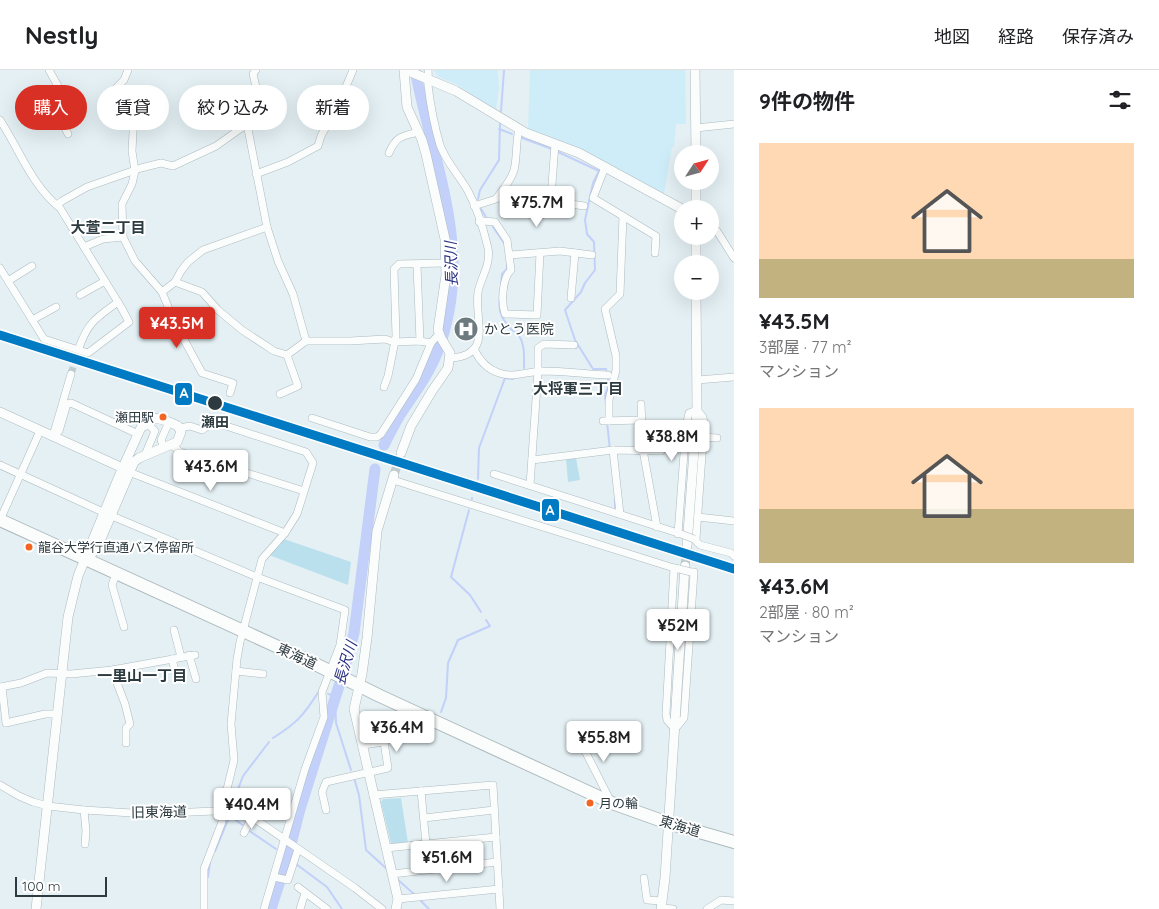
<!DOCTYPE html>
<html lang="ja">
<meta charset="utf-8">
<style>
body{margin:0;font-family:Quicksand,"Noto Sans JP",sans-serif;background:#f6f6f6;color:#202124;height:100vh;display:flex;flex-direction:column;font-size:19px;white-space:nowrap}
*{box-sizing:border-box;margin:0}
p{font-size:16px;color:#757577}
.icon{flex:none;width:28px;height:28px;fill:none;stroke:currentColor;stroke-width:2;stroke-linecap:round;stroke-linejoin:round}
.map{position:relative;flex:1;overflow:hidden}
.panel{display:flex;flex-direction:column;background:#fff;width:425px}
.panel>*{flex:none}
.guide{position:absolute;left:15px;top:15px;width:475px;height:45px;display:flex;gap:10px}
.needle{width:32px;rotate:54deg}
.fabs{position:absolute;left:674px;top:75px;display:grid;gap:10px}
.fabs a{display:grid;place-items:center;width:45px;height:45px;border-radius:50%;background:#fff;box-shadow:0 5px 20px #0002;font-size:25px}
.scale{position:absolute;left:15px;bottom:12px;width:92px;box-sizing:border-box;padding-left:5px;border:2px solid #2d3b41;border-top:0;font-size:14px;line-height:18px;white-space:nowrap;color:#2d3b41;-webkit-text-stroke:4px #fff;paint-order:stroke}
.price{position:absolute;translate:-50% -42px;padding:0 11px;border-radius:5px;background:#fff;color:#222;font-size:16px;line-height:32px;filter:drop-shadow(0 1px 2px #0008)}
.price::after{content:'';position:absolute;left:50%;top:30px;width:15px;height:11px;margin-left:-8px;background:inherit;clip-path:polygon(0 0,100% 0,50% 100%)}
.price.current{background:#d93025;color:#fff}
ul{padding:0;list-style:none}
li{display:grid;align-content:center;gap:10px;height:265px;padding:0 25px}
li span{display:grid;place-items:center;height:155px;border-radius:0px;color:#555}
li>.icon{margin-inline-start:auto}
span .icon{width:90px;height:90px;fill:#fffc;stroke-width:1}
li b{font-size:21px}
h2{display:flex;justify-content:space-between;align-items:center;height:60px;padding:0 25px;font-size:21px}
.pill{padding:0 18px;border-radius:22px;background:#fff;box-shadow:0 5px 20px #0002;font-size:18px;line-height:45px}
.pill.current{background:#d93025;color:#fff}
header{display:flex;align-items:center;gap:30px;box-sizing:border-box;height:70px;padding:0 25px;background:#fff;border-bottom:1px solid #e0e0e0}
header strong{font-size:24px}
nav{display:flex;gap:28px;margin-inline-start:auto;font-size:18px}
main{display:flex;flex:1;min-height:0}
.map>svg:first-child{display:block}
</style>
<header>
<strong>Nestly</strong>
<nav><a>地図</a><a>経路</a><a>保存済み</a></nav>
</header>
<main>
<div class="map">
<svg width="734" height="839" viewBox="0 0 734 839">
<rect width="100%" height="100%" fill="#e4f0f4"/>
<g fill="#cfedf8">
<path d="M434,0H498L499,18L496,40L456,14L438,7Z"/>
<path d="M530,0H685L686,54H676L674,77H672L664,124L579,78L528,59Z"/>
</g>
<g fill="#bbe0ed">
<path d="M576,388L580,410L568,412L566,389Z"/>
<path d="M284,469L351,492L348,515L269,485Z"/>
<path d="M401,728L408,773L394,775L391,773L381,732L383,729Z"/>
</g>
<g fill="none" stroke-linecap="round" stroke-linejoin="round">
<g stroke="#c2d0fa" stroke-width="2">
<path d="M501,41L504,0"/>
<path d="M499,59L512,64"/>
<path d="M522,68L552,79"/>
<path d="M556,81L599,101L593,113L585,150L587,164L594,172L595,200L585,213L581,222L565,240L575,270L593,299H606L609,315L605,325L606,335"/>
<path d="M478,129L480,120L499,90L500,53"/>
<path d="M481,139L486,147"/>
<path d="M493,157L504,173"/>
<path d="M501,215L502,204L507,199V192"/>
<path d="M500,228C498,239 502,250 510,258C512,261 517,262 519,266C525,274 524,288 524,298"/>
<path d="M607,352L610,380"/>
<path d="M478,409L479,378L505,308L513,309"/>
<path d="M472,429V428"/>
<path d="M615,437V426"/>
<path d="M469,440L451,507L470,525L481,542"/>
<path d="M328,624L336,626"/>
<path d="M335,628L336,653L351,700"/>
<path d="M441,642L446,628L448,593L458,570L490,556L486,550"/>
<path d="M273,668C297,653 304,645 319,621"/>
<path d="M354,708L359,725L366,780L388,800"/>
<path d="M232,735L243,706L269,672"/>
<path d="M230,746L244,756"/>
<path d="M248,760L276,779"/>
<path d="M215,781L230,745"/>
<path d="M285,786L292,791"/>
<path d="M296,794L327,817L342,839"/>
<path d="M208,807L210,792"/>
<path d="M397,809L414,824"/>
<path d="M421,831L429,839"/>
</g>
<g stroke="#c2d0fa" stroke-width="11">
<path d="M384,375C389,365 394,355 400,345C413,325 428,306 437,283C476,184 434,98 415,0"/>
<path d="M271,839L288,786L300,739L345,597L354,563L375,399"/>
</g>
<path stroke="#bfccd0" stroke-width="7" stroke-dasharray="7 3.5" stroke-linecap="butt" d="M71,304L79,278"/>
<g stroke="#bfccd0" stroke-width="9" stroke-dasharray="9 4.5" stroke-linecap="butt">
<path d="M394,405L401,383"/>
<path d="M685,496L687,476"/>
</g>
<defs>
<g id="minor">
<path d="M49,0L68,34V37L59,45L68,64"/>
<path d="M128,0L124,10L117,17L131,34L134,43L132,81L135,101L132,114L122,134L123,167L135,191L162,222L174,251L202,303L233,313L230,323"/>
<path d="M428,0C429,5 427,10 428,15C430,32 435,58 440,75C446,92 459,105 468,121C476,136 484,161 488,178C491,195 481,207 478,222C474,250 494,285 451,288"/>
<path d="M0,50C19,79 32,116 60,138L121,237L129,252L88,283L44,269L0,198"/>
<path d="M247,54L267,157L278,191L293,224L306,271L287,285"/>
<path d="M696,58L734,54"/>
<path d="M389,83C396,66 402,66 419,62"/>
<path d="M605,97L593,128L656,166L655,183"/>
<path d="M256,104L288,92L318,76L321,66L340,31L353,0"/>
<path d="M498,127L536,147L571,134L584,136"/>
<path d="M57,135L62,131L87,117L141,98L161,93L173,96L216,76L247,54L254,38L256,27V17L253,4L256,0"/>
<path d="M474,136L496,129C503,119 514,107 515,95C517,83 516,71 519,59"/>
<path d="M550,141L555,74"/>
<path d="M479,152L483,151L495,152L507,170L511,200C502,209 501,232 505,244L537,245L540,183"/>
<path d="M710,157L717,161L734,188"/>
<path d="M84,177L103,169L123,167"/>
<path d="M510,185L560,181L592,185"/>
<path d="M417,195L420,271"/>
<path d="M8,211L32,196"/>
<path d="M175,212L202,222L218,240L242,260L274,281L287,285"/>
<path d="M162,222L175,212L181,201L188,192L203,180L267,157"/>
<path d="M80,225L105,211"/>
<path d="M571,228L575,183"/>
<path d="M32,250L56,237"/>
<path d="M306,271H350L385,269L394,272L420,271L431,273"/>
<path d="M79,278C88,252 96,248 118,232"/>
<path d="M474,279C479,290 487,299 499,303C512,308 527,302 541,301C564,301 586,304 608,305"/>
<path d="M697,310L734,307"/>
<path d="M384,317L388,306L396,266L394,199L399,194L446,193"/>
<path d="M280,324L298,316L287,285"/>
<path d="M641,334L643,380L657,457"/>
<path d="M312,348L370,367H377L381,364L416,309L431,273L439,264"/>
<path d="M603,351L642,350"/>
<path d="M609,351V330L616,300V286L605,239L620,224L623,146"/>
<path d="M141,358L149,355L155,361L145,385"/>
<path d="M180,358L190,356L202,360L214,352L306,382L313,393L297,444L285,463L262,489L240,572L237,589L231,654L234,690L222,740V752L204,799V839"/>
<path d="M53,366L59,361L67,334L71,333L138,364"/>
<path d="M53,366L71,304"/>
<path d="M703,367L717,368"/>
<path d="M172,375L180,382L304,421"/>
<path d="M164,378L161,370L169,352"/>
<path d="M613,380L620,444"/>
<path d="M532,390L613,380L661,381"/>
<path d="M0,395L105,443"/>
<path d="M129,402L285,463"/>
<path d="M494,404L681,464"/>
<path d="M393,410L674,498"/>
<path d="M530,415L538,301V278L544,274L574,275"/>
<path d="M112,446L257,507L345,540L340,575L322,622L324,647L305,699L264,839"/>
<path d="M698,447L734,451"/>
<path d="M0,450L40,361"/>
<path d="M678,464L686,356L689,343L697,340L703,347L704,357L696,469"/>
<path d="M694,469L700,475L731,483L734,486"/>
<path d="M679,499L674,498L666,644L667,650L675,659L684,648L694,502H691"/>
<path d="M116,504L112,515L124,557"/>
<path d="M174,560L181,587"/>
<path d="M189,585L196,609"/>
<path d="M172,589L177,608"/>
<path d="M112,600L125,634L130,654L126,658V673"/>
<path d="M236,601L263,604"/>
<path d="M0,617L21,613L47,603L71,604L112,600L195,585"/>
<path d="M2,617L6,653L45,644H57"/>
<path d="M576,663L610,730"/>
<path d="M0,715L19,726L33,732L48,736L84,740L148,744L236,740L255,749L355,818L382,839"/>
<path d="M421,721L426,774"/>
<path d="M373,725L493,715L500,839"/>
<path d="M84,740L86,761L85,774"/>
<path d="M326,740L322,722L326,712L388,698L384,672L362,675"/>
<path d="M424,748L494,740"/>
<path d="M244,763L252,747"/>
<path d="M386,778L496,767"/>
<path d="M392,804L497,792"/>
<path d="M274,807L288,810L298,779"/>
<path d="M644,808L647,830L662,831"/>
<path d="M298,817L327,839"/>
<path d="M398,829L499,819"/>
<path d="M662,838L673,839"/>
<path d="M300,839L305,823"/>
<path d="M707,839L721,830L734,831"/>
</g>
<g id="tertiary">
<path d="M406,0L456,21L526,63L579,83L682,139"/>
<path d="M695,0L696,84"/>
<path d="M696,111V139"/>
<path d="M696,166V194"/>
<path d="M0,342L127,400"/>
<path d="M401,383L411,356L432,321L448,298L450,283L441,268L438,260L446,205L445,169L426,84L422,70L407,37L404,0"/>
<path d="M394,405L377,461L367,568L362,604L354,639L398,829L396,839"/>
<path d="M687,476L697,340L696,221"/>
<path d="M36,839L68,547L78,506L120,404L143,353C151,343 168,351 178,356L181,362L177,372L139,388L134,392L97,478L86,490"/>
<path d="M661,839L665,808L685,496"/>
</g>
<path id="trunk" d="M0,450L311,592L380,626L612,733L668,753L734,772"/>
</defs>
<use href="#minor" stroke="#aebabe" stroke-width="8"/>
<use href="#tertiary" stroke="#aebabe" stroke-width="10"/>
<use href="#trunk" stroke="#aebabe" stroke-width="14"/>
<use href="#minor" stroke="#fbfdfd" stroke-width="7"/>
<use href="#tertiary" stroke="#fbfdfd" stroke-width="9"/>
<use href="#trunk" stroke="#fbfdfd" stroke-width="12"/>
<defs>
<g id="minor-bridge">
<path d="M681,464L694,469"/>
<path d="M679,499L691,502"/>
</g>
</defs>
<use href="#minor-bridge" stroke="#aebabe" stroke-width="8" stroke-linecap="butt"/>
<use href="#minor-bridge" stroke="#fbfdfd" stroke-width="7"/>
<defs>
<path id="rail-1" d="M0,265L734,499"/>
</defs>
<use href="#rail-1" stroke="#fff" stroke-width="12"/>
<use href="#rail-1" stroke="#007ac2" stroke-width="9"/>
</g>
<defs>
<symbol id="hospital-disc" viewBox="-11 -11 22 22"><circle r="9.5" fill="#6d7a80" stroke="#fff"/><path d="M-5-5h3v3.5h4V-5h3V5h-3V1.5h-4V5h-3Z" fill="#fff"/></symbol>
</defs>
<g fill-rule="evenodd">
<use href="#hospital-disc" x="452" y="245" width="28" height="28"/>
</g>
<circle fill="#2d3b41" stroke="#fff" stroke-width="2" cx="215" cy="333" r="8"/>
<g fill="#f26522" stroke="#fff" stroke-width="2">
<circle cx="163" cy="347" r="4.5"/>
<circle cx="29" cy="477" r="4.5"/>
<circle cx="590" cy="733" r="4.5"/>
</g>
<g text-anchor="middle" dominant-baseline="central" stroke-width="4" stroke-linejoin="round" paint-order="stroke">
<g font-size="13" fill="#2d3b41" stroke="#fff" text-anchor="start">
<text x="154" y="347" text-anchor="end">瀬田駅</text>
<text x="38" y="477">龍谷大学行直通バス停留所</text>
<text x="599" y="733">月の輪</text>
</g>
<g font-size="14" fill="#2d3b41" stroke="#fff" text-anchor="start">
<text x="484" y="259">かとう医院</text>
</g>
<g font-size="14" font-weight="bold" fill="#2d3b41" stroke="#fff">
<text x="215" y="352">瀬田</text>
</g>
<g font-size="14" fill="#2d3b41" stroke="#fff">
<text transform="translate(297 586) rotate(25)">東海道</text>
<text transform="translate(159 742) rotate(-1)">旧東海道</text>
<text transform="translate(680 756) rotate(17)">東海道</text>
</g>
<g font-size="15" font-weight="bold" fill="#2d3b41" stroke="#fff">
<text x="108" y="157">大萱二丁目</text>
<text x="578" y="318">大将軍三丁目</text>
<text x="142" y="605">一里山一丁目</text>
</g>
<g font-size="15" font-style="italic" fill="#293281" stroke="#fff">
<text transform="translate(451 194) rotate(-92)">長沢川</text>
<text transform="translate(345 593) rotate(-73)">長沢川</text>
</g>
</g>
<g stroke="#fff" stroke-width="2">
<rect x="174" y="312" width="19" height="24" rx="5" fill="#007ac2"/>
<rect x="541" y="428" width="19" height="24" rx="5" fill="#007ac2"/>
</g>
<g font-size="14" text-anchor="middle" font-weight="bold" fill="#fff">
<text x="184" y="328">A</text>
<text x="550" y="445">A</text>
</g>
</svg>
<div class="fabs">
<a><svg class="needle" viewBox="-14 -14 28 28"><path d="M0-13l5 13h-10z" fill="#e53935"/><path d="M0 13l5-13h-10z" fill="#757577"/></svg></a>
<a>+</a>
<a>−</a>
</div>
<div class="scale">100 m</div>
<b class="price" style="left:537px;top:158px">¥75.7M</b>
<b class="price current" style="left:177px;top:279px">¥43.5M</b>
<b class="price" style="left:672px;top:392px">¥38.8M</b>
<b class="price" style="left:211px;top:422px">¥43.6M</b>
<b class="price" style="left:678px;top:581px">¥52M</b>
<b class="price" style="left:397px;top:683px">¥36.4M</b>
<b class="price" style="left:604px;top:693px">¥55.8M</b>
<b class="price" style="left:252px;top:760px">¥40.4M</b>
<b class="price" style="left:447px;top:813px">¥51.6M</b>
<div class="guide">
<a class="pill current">購入</a>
<a class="pill">賃貸</a>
<a class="pill">絞り込み</a>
<a class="pill">新着</a>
</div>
</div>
<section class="panel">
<h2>9件の物件<svg class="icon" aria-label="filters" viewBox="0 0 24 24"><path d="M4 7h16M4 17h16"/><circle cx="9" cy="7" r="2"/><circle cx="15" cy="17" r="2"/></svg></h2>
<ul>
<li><span style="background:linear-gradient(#ffd9b3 75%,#c2b280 0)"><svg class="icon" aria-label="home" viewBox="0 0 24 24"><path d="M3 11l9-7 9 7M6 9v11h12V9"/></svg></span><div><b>¥43.5M</b><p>3部屋 · 77 m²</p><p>マンション</p></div></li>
<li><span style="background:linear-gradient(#ffd9b3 65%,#c2b280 0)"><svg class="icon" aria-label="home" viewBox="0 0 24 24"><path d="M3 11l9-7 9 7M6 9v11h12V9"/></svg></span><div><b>¥43.6M</b><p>2部屋 · 80 m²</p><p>マンション</p></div></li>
</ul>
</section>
</main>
